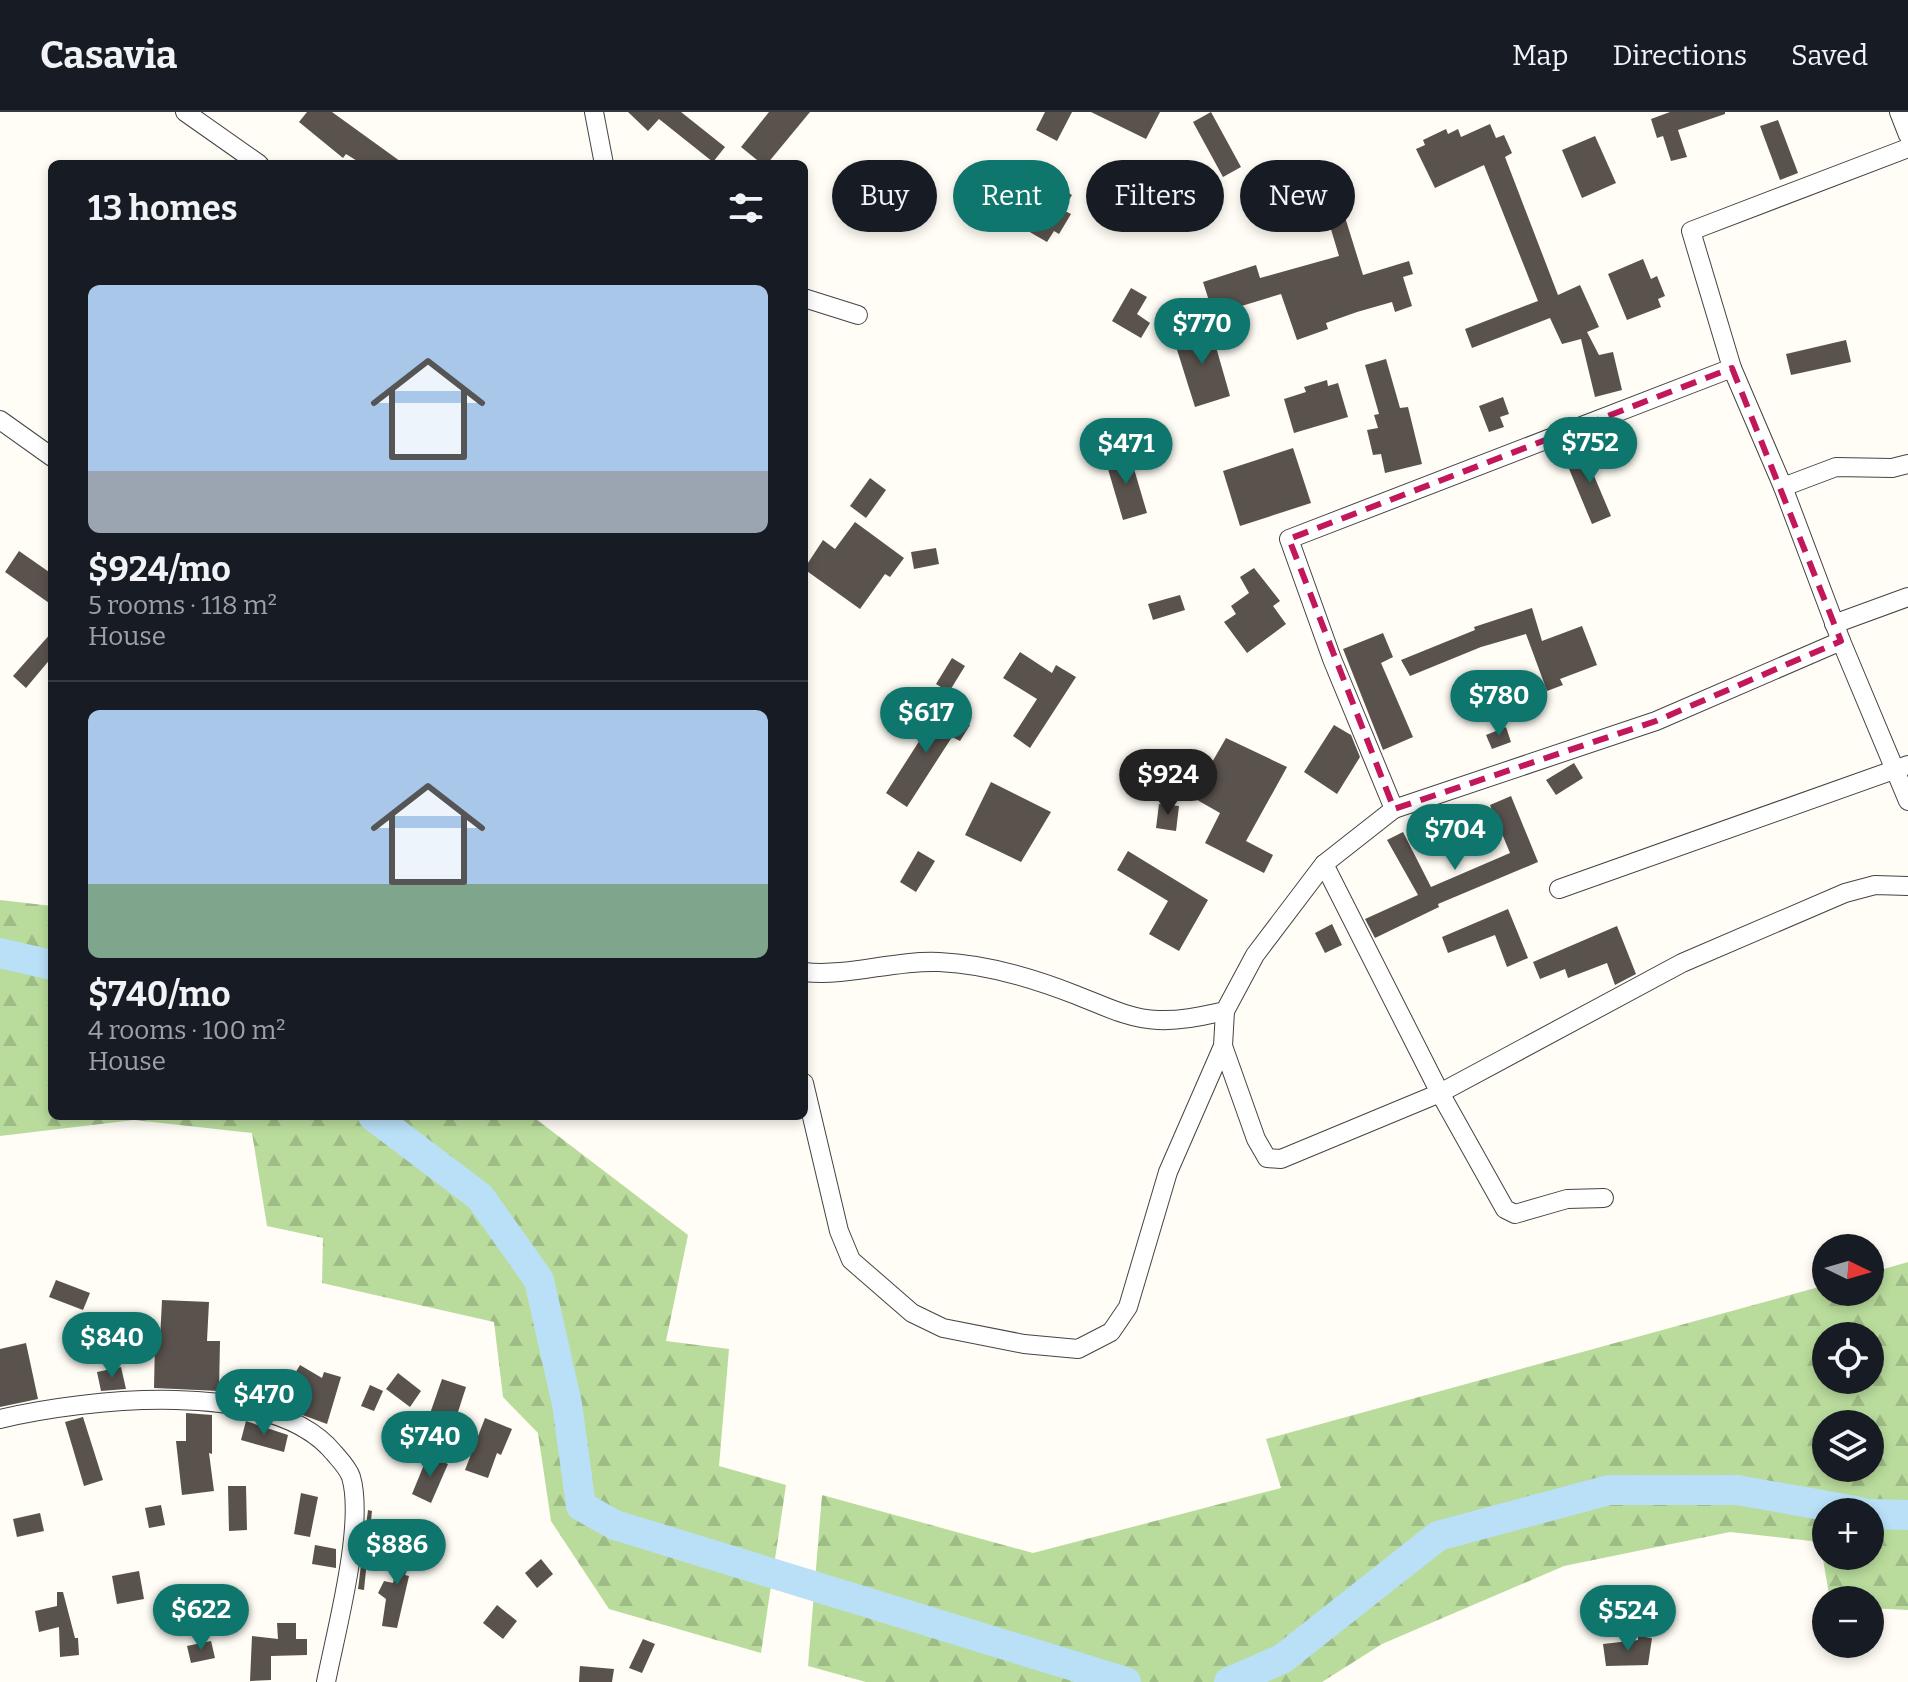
<!DOCTYPE html>
<meta charset="utf-8">
<style>
body{margin:0;font-family:Bitter,serif;background:#242831;color:#f1f3f6;height:100vh;display:flex;flex-direction:column;font-size:30px;white-space:nowrap}
*{box-sizing:border-box;margin:0}
p{font-size:26px;color:#9ea1a6}
.icon{flex:none;width:44px;height:44px;fill:none;stroke:currentColor;stroke-width:2;stroke-linecap:round;stroke-linejoin:round}
.map{position:relative;flex:1;overflow:hidden}
.details{position:absolute;left:48px;top:48px;width:760px;height:960px;display:flex;flex-direction:column;background:#171b24;border-radius:12px;box-shadow:0 4px 12px #0003}
.details>*{flex:none}
.hud{position:absolute;left:832px;top:48px;width:760px;height:72px;display:flex;gap:16px}
.needle{width:52px;rotate:95deg}
.fabs{position:absolute;left:1812px;top:1122px;display:grid;gap:16px}
.fabs a{display:grid;place-items:center;width:72px;height:72px;border-radius:50%;background:#171b24;box-shadow:0 4px 12px #0003;font-size:40px}
.price{position:absolute;translate:-50% -68px;padding:0 18px;border-radius:28px;background:#0f766e;color:#fff;font-size:26px;line-height:52px;filter:drop-shadow(0 2px 4px #0008)}
.price::after{content:'';position:absolute;left:50%;top:48px;width:24px;height:18px;margin-left:-12px;background:inherit;clip-path:polygon(0 0,100% 0,50% 100%)}
.price.active{background:#222;color:#fff}
ul{padding:0;list-style:none}
li{display:grid;align-content:center;gap:16px;height:424px;padding:0 40px}
li+li{border-top:2px solid #363941}
li span{display:grid;place-items:center;height:248px;border-radius:12px;color:#555}
li>.icon{margin-inline-start:auto}
span .icon{width:144px;height:144px;fill:#fffc;stroke-width:1}
li b{font-size:34px}
h2{display:flex;justify-content:space-between;align-items:center;height:96px;padding:0 40px;font-size:34px}
.chip{padding:0 28px;border-radius:36px;background:#171b24;box-shadow:0 4px 12px #0003;font-size:28px;line-height:72px}
.chip.active{background:#0f766e;color:#fff}
header{display:flex;align-items:center;gap:48px;box-sizing:border-box;height:112px;padding:0 40px;background:#171b24;border-bottom:2px solid #363941}
header strong{font-size:38px}
nav{display:flex;gap:44px;margin-inline-start:auto;font-size:28px}
.map>svg:first-child{display:block}
</style>
<header>
<strong>Casavia</strong>
<nav><a>Map</a><a>Directions</a><a>Saved</a></nav>
</header>
<div class="map">
<svg width="1908" height="1570" viewBox="0 0 1908 1570">
<defs>
<pattern id="forest-firs" width="22" height="20" patternUnits="userSpaceOnUse" patternTransform="scale(2)"><rect width="22" height="20" fill="#b9dc9c"/><path d="M5 1l3.5 6h-7zM16 11l3.5 6h-7z" fill="#9ebc85"/></pattern>
</defs>
<rect width="100%" height="100%" fill="#fffdf5"/>
<g fill="url(#forest-firs)" fill-rule="evenodd">
<path d="M0,788L52,794V1004H532L688,1123L666,1229L729,1237L719,1354L786,1373L761,1541L609,1497L551,1409L538,1321L503,1285L494,1210L322,1171L323,1126L267,1114L252,1021L134,1008L0,1024Z"/>
<path d="M1908,1150V1498L1870,1496V1488H1830L1820,1430L1730,1420L1564,1454L1382,1532L1322,1570H866L808,1554L822,1383L1033,1441L1281,1376L1266,1327L1826,1173V1180H1870V1161ZM1826,1224H1870V1268H1826ZM1826,1312H1870V1356H1826ZM1826,1400H1870V1444H1826Z"/>
</g>
<g fill="none" stroke-linecap="round" stroke-linejoin="round">
<g stroke="#b9e0f7" stroke-width="30">
<path d="M0,841L52,853"/>
<path d="M373,1004L480,1085L539,1168L567,1292L581,1394L615,1413L1126,1570"/>
<path d="M1870,1402L1908,1403"/>
<path d="M1229,1570L1282,1547L1438,1424L1609,1378H1737L1861,1400"/>
</g>
</g>
<g fill="#5a524d">
<path d="M307,0H332L404,52H362L346,42L343,46L299,10Z"/>
<path d="M628,0H681L725,35L713,50L659,7L648,19Z"/>
<path d="M769,0H810L767,52H762L741,35Z"/>
<path d="M1045,0H1072L1057,29L1036,18Z"/>
<path d="M1091,0H1160L1146,27Z"/>
<path d="M1211,0L1241,55L1223,65L1193,10Z"/>
<path d="M1670,0H1725V2L1678,18L1687,45L1671,49L1663,24L1657,26L1651,7Z"/>
<path d="M1778,8L1798,61L1780,68L1760,14Z"/>
<path d="M1490,12L1496,26L1504,23L1512,41L1505,45L1558,183L1580,173L1599,215L1587,220L1599,243L1613,240L1622,278L1595,285L1581,227L1562,232L1550,206L1472,236L1465,217L1538,189L1484,53L1435,76L1416,37L1425,33L1423,28L1446,17L1448,22L1458,17L1461,25Z"/>
<path d="M1595,24L1616,71L1582,86L1562,38Z"/>
<path d="M1048,69L1072,83L1063,98L1071,102L1059,122L1054,119L1047,130L1021,115Z"/>
<path d="M1340,89L1363,163L1409,149L1413,162L1403,165L1412,194L1395,200L1392,190L1357,200L1326,211L1328,217L1297,228L1281,182L1225,199L1212,198L1203,170L1256,153L1260,166L1339,144L1324,94Z"/>
<path d="M1643,147L1651,167L1657,164L1665,184L1658,187L1661,195L1627,208L1608,162Z"/>
<path d="M1131,176L1147,185L1137,202L1150,211L1141,226L1112,209Z"/>
<path d="M1210,214L1230,284L1195,295L1173,225Z"/>
<path d="M1846,228L1851,250L1791,263L1786,242Z"/>
<path d="M1386,247L1400,296L1408,295L1422,352L1385,361L1381,342L1373,343L1367,318L1378,316L1374,303L1379,302L1365,253Z"/>
<path d="M1327,268L1328,274L1338,271L1348,305L1294,321L1284,287L1306,280L1304,275Z"/>
<path d="M1503,285L1509,302L1500,305L1504,315L1489,320L1479,294Z"/>
<path d="M1293,336L1311,391L1240,414L1223,359Z"/>
<path d="M1601,338L1607,352L1592,359L1611,404L1592,412L1567,352Z"/>
<path d="M1129,340L1147,401L1123,408L1105,347Z"/>
<path d="M870,366L886,378L866,406L850,394Z"/>
<path d="M855,410L904,446L890,465L885,462L860,497L804,457L823,428L835,437Z"/>
<path d="M936,436L939,452L914,457L911,440Z"/>
<path d="M19,439L52,462V493L5,460Z"/>
<path d="M1254,456L1280,489L1273,494L1286,512L1247,541L1224,510L1236,502L1231,494L1249,481L1240,465Z"/>
<path d="M1180,483L1185,498L1153,508L1148,492Z"/>
<path d="M1532,496L1542,529L1582,514L1597,553L1560,567L1563,573L1547,579L1526,522L1481,535L1410,564L1401,548L1475,518L1474,515Z"/>
<path d="M52,520V545L26,576L13,564Z"/>
<path d="M1383,521L1393,545L1381,551L1413,625L1383,638L1343,537Z"/>
<path d="M1020,540L1052,561L1056,553L1076,565L1030,636L1013,624L1037,587L1003,566Z"/>
<path d="M952,546L965,554L949,580L936,572Z"/>
<path d="M941,595L970,613L960,629L952,625L907,695L886,681Z"/>
<path d="M1334,613L1351,623L1360,645L1337,682L1304,660Z"/>
<path d="M1506,615L1511,630L1492,637L1486,623Z"/>
<path d="M1226,626L1287,655L1246,729L1273,743L1264,761L1205,731L1220,701L1192,685Z"/>
<path d="M1574,651L1583,666L1556,683L1546,668Z"/>
<path d="M991,670L1051,700L1021,750L965,723Z"/>
<path d="M1511,684L1538,750L1438,792L1439,795L1375,826L1365,807L1418,783L1387,728L1403,720L1431,775L1510,741L1490,693Z"/>
<path d="M1159,692L1179,694L1176,719L1156,716Z"/>
<path d="M918,739L935,749L916,780L900,770Z"/>
<path d="M1128,739L1208,788L1179,839L1149,822L1168,789L1117,758Z"/>
<path d="M1508,797L1528,846L1507,855L1495,823L1448,841L1442,825Z"/>
<path d="M1332,812L1342,833L1325,841L1315,821Z"/>
<path d="M1617,814L1636,862L1615,873L1607,851L1568,866L1565,857L1540,867L1533,850Z"/>
<path d="M56,1168L90,1181L83,1198L49,1185Z"/>
<path d="M162,1188L209,1190L207,1229H220L219,1279L154,1276L155,1228H160Z"/>
<path d="M26,1231L38,1287L0,1295V1237Z"/>
<path d="M300,1253L322,1266L324,1260L341,1265L327,1312L253,1285L254,1277L283,1281Z"/>
<path d="M121,1255L126,1277L101,1279L97,1260Z"/>
<path d="M398,1261L421,1279L410,1295L386,1277Z"/>
<path d="M442,1267L466,1275L450,1325L425,1316Z"/>
<path d="M370,1273L383,1279L374,1299L361,1294Z"/>
<path d="M186,1301L212,1303V1342L209,1341L214,1379L182,1383L176,1329H186Z"/>
<path d="M83,1305L103,1368L84,1374L65,1310Z"/>
<path d="M485,1306L512,1317L501,1343L497,1341L488,1366L465,1358Z"/>
<path d="M246,1309L288,1323L284,1340L241,1328Z"/>
<path d="M428,1343L448,1352L431,1391L412,1382Z"/>
<path d="M228,1374H246L247,1418L229,1419Z"/>
<path d="M301,1381L318,1385L310,1425L294,1422Z"/>
<path d="M161,1393L165,1413L149,1416L145,1396Z"/>
<path d="M368,1398L372,1399L364,1478L358,1477Z"/>
<path d="M40,1401L44,1419L17,1425L13,1407Z"/>
<path d="M401,1430L417,1437L405,1463L409,1464L397,1516L382,1514L386,1487L378,1481L384,1469L393,1471L399,1444L396,1442Z"/>
<path d="M315,1433L336,1437V1456L312,1452Z"/>
<path d="M541,1447L553,1462L537,1476L525,1461Z"/>
<path d="M139,1459L144,1487L117,1492L112,1464Z"/>
<path d="M57,1480H63L75,1526H78L79,1543L60,1545L59,1515L39,1520L35,1499L57,1494Z"/>
<path d="M204,1485L210,1509L196,1512L190,1489Z"/>
<path d="M497,1493L517,1509L503,1527L483,1511Z"/>
<path d="M277,1511H296V1527H307V1543L271,1544V1568L250,1569L252,1524L278,1527Z"/>
<path d="M1638,1524L1652,1526L1648,1553L1606,1554L1603,1532L1638,1528Z"/>
<path d="M643,1527L655,1532L642,1561L629,1556Z"/>
<path d="M211,1529L215,1546L191,1551L187,1534Z"/>
<path d="M580,1554L614,1557L612,1570H579Z"/>
</g>
<g fill="none" stroke-linecap="round" stroke-linejoin="round">
<defs>
<g id="minor">
<path d="M185,0L259,52"/>
<path d="M594,0L604,52"/>
<path d="M1899,0L1908,23"/>
<path d="M804,186L858,203"/>
<path d="M0,308L52,345"/>
<path d="M1783,375L1836,355L1892,356L1908,352"/>
<path d="M1834,512L1908,485"/>
<path d="M1841,529L1908,689"/>
<path d="M1394,697L1656,609L1841,529L1783,375L1732,256"/>
<path d="M1324,752L1440,981L1505,1097L1515,1102L1567,1087L1604,1086"/>
<path d="M1559,777L1908,653"/>
<path d="M804,860C849,865 893,848 939,850C985,852 1033,866 1076,883C1102,893 1129,907 1158,908C1181,909 1202,904 1225,899L1255,843L1324,752L1394,697L1332,547L1289,427L1732,256L1691,119L1908,36"/>
<path d="M1223,934L1256,1027L1267,1046L1281,1047L1440,981L1682,851L1845,781L1875,773L1908,774"/>
<path d="M804,971L839,1119L851,1148L912,1201L943,1216L1024,1232L1078,1237L1111,1220L1128,1195L1168,1060L1223,934L1225,899"/>
<path d="M0,1307C85,1287 272,1265 334,1341C340,1348 348,1356 351,1365C365,1412 336,1519 326,1570"/>
</g>
</defs>
<use href="#minor" stroke="#444" stroke-width="20"/>
<use href="#minor" stroke="#fff" stroke-width="18"/>
</g>
<path fill="none" stroke="#c2185b" stroke-width="6" stroke-dasharray="16 10" stroke-linejoin="round" d="M1732,256L1841,529L1656,609L1394,697L1289,427Z"/>
</svg>
<div class="fabs">
<a><svg class="needle" viewBox="-14 -14 28 28"><path d="M0-13l5 13h-10z" fill="#e53935"/><path d="M0 13l5-13h-10z" fill="#9ea1a6"/></svg></a>
<a><svg class="icon" aria-label="locate" viewBox="0 0 24 24"><circle cx="12" cy="12" r="6"/><path d="M12 2v4M12 18v4M2 12h4M18 12h4"/></svg></a>
<a><svg class="icon" aria-label="layers" viewBox="0 0 24 24"><path d="M12 4l9 5-9 5-9-5zM3 14l9 5 9-5"/></svg></a>
<a>+</a>
<a>−</a>
</div>
<b class="price" style="left:1202px;top:254px">$770</b>
<b class="price" style="left:1590px;top:373px">$752</b>
<b class="price" style="left:1126px;top:374px">$471</b>
<b class="price" style="left:1499px;top:626px">$780</b>
<b class="price" style="left:926px;top:643px">$617</b>
<b class="price active" style="left:1168px;top:705px">$924</b>
<b class="price" style="left:1455px;top:760px">$704</b>
<b class="price" style="left:112px;top:1268px">$840</b>
<b class="price" style="left:264px;top:1325px">$470</b>
<b class="price" style="left:430px;top:1367px">$740</b>
<b class="price" style="left:397px;top:1475px">$886</b>
<b class="price" style="left:201px;top:1540px">$622</b>
<b class="price" style="left:1628px;top:1541px">$524</b>
<div class="hud">
<a class="chip">Buy</a>
<a class="chip active">Rent</a>
<a class="chip">Filters</a>
<a class="chip">New</a>
</div>
<section class="details">
<h2>13 homes<svg class="icon" aria-label="filters" viewBox="0 0 24 24"><path d="M4 7h16M4 17h16"/><circle cx="9" cy="7" r="2"/><circle cx="15" cy="17" r="2"/></svg></h2>
<ul>
<li><span style="background:linear-gradient(#a9c7e8 75%,#9aa5b1 0)"><svg class="icon" aria-label="home" viewBox="0 0 24 24"><path d="M3 11l9-7 9 7M6 9v11h12V9"/></svg></span><div><b>$924/mo</b><p>5 rooms · 118 m²</p><p>House</p></div></li>
<li><span style="background:linear-gradient(#a9c7e8 70%,#7fa58c 0)"><svg class="icon" aria-label="home" viewBox="0 0 24 24"><path d="M3 11l9-7 9 7M6 9v11h12V9"/></svg></span><div><b>$740/mo</b><p>4 rooms · 100 m²</p><p>House</p></div></li>
</ul>
</section>
</div>
